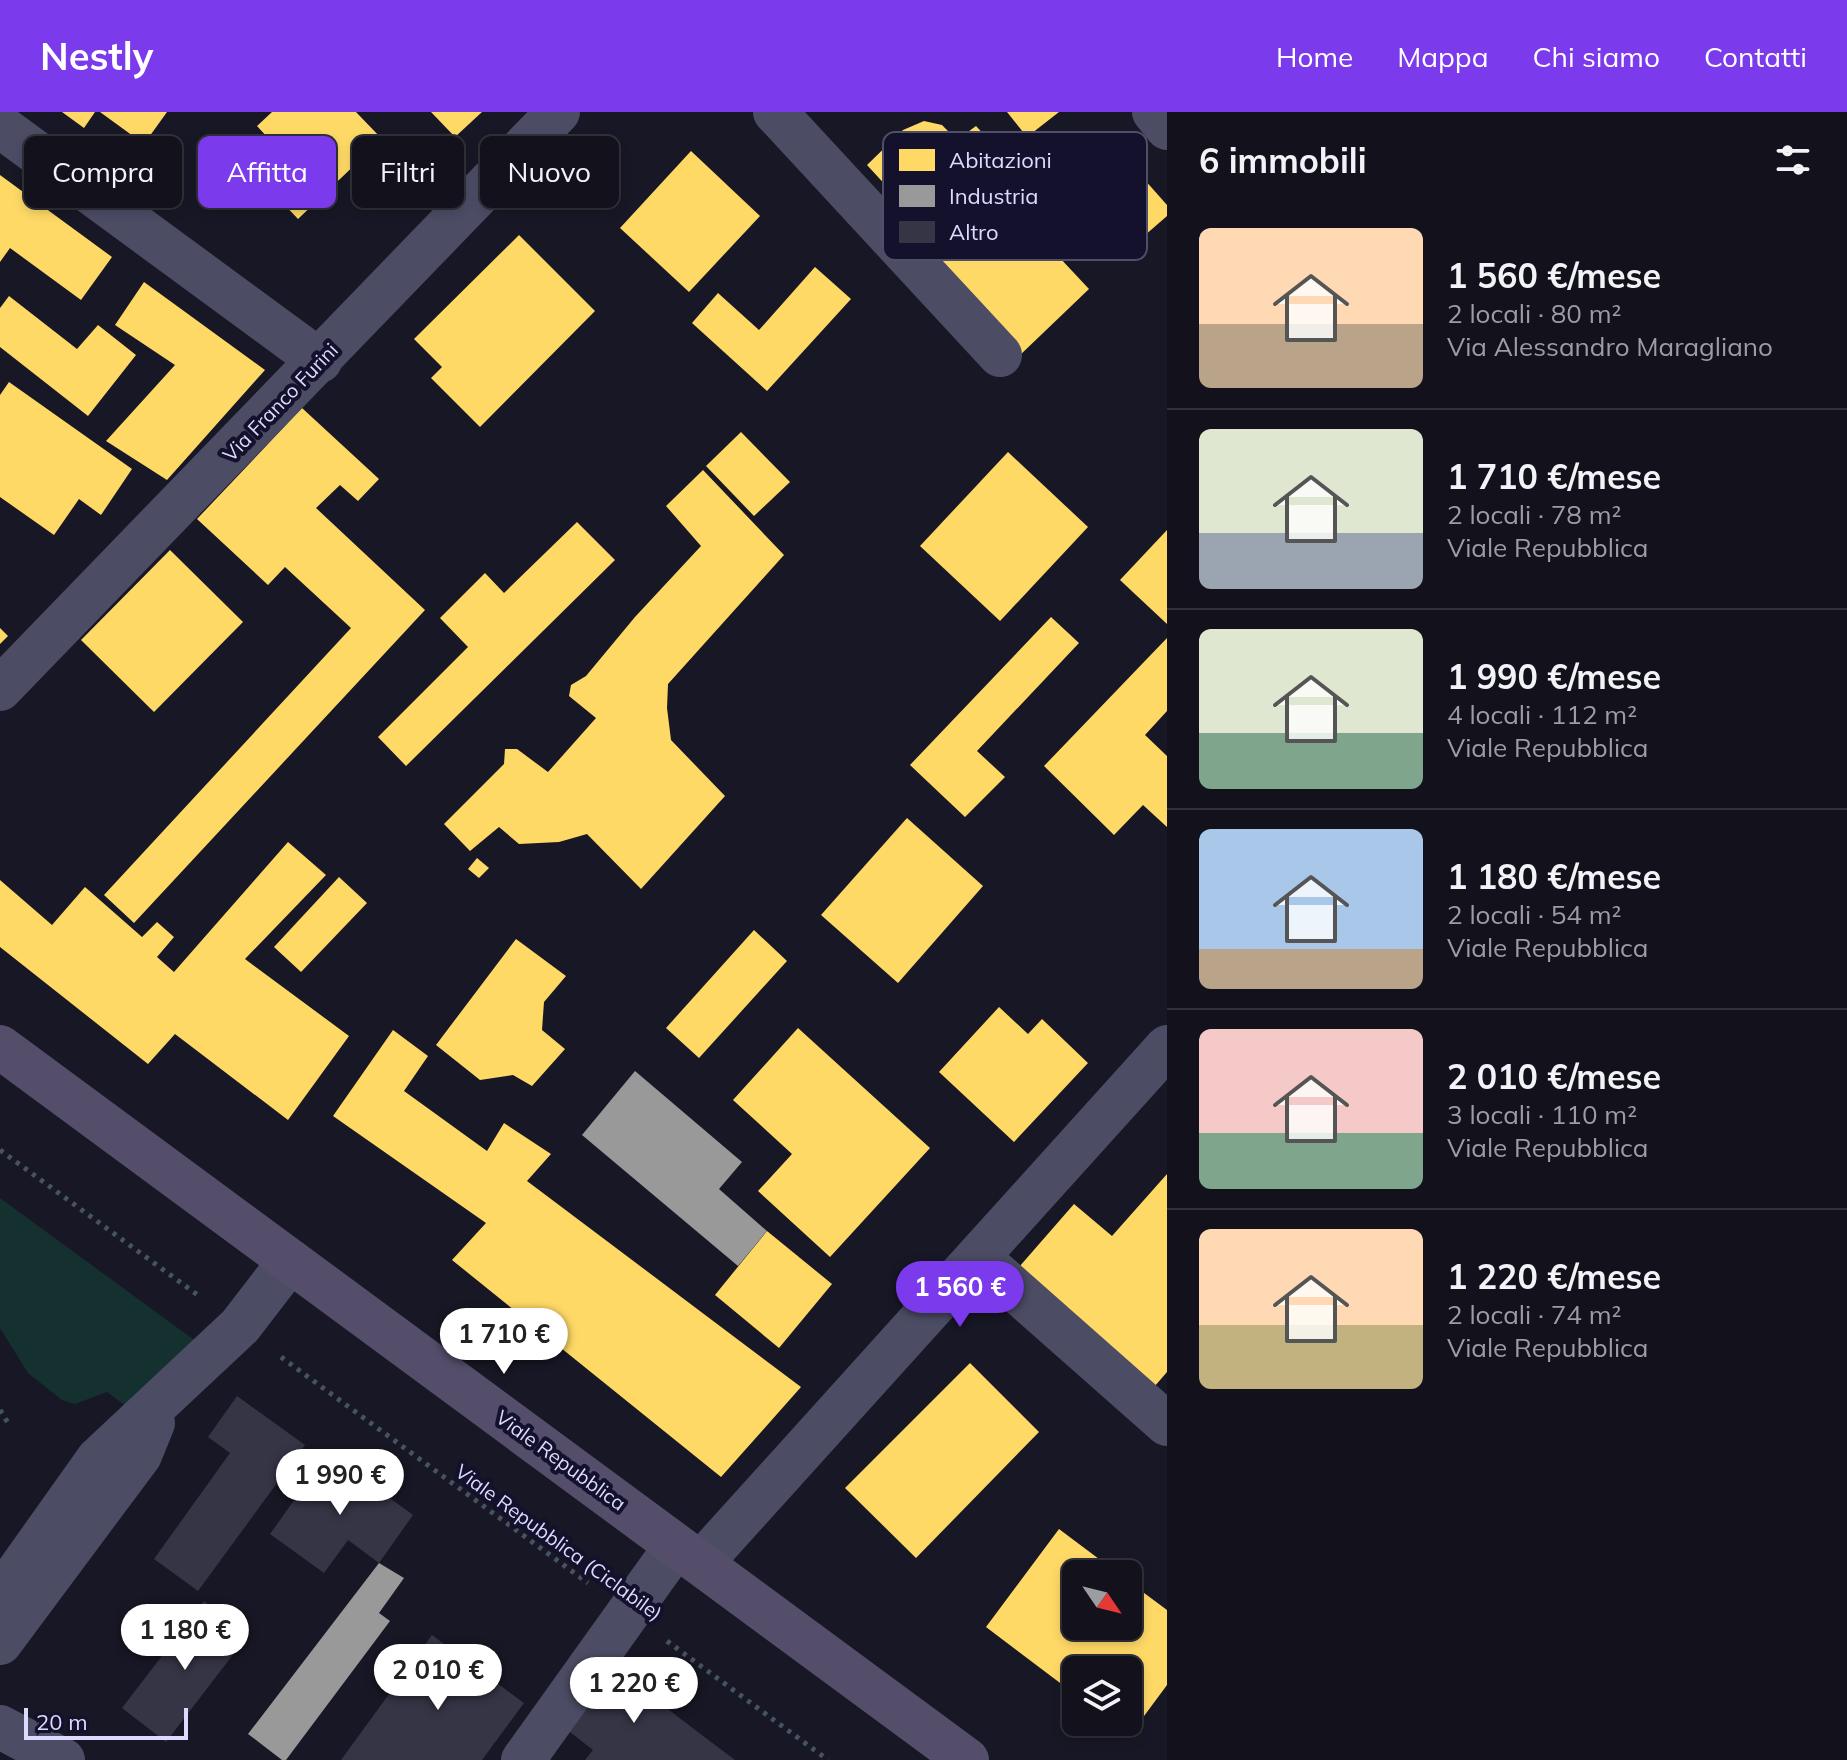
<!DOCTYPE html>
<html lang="it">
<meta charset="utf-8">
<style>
body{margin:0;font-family:Mulish,sans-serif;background:#1b1a25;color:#f1f3f6;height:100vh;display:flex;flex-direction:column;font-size:30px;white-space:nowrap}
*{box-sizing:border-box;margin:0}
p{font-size:26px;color:#9c9da3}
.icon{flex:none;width:44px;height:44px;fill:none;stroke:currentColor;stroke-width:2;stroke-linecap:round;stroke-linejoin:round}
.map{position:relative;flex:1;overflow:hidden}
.drawer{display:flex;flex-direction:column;background:#12111c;width:680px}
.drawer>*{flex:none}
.guide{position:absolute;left:24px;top:24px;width:760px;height:72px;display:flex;gap:16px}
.needle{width:52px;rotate:125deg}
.buttons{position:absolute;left:1062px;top:1448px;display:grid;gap:16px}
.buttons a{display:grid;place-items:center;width:80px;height:80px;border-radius:12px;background:#12111c;box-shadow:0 4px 12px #0003,0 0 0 2px #31313b;font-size:40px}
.scale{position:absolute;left:24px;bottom:20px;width:164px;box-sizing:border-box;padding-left:8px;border:4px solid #dcdbff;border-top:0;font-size:22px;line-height:28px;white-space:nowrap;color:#dcdbff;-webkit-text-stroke:6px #13112b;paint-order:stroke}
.price{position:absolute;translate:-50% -68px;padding:0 18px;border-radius:28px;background:#fff;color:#222;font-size:26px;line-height:52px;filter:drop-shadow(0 2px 4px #0008)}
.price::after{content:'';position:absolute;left:50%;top:48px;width:24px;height:18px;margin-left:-12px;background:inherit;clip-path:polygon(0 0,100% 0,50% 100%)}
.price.selected{background:#7c3aed;color:#fff}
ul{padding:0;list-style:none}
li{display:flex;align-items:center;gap:24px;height:200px;padding:0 32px}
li+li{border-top:2px solid #31313b}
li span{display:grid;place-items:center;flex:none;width:224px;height:160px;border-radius:12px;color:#555}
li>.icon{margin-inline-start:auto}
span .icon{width:96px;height:96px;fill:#fffc;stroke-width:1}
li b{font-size:34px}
h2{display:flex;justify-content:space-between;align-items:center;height:96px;padding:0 32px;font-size:34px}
.pill{padding:0 28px;border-radius:12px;background:#12111c;box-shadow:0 4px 12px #0003,0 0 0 2px #31313b;font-size:28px;line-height:72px}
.pill.selected{background:#7c3aed;color:#fff}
header{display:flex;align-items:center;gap:48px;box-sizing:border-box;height:112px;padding:0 40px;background:#7c3aed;color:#fff}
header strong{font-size:38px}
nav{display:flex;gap:44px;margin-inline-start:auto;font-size:28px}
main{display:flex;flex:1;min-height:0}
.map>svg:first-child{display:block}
</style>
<header>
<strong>Nestly</strong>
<nav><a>Home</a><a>Mappa</a><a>Chi siamo</a><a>Contatti</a></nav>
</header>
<main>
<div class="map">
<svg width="1167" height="1648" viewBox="0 0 1167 1648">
<rect width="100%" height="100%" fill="#181725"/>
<path fill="#15312f" d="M0,1086L201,1233L134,1300L107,1280L75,1292L62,1288L28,1261L0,1216Z"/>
<g fill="#ffd966">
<path d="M62,0H95L84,16Z"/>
<path d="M100,0H167L144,32Z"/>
<path d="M272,0H356L382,27L298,107L244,50L269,27L257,14Z"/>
<path d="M431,0H482L455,25Z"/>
<path d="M1007,0H1059L1027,25Z"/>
<path d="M924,9L942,13L957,28L976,14L1002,42L924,115L867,53L903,18Z"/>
<path d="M691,39L760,104L689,180L620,116Z"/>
<path d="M1128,49L1167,93V104L1136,131L1092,81Z"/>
<path d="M0,63L112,145L81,188L10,136L0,150Z"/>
<path d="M1001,83L1089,177L1018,245L929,151Z"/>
<path d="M519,123L595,199L480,315L431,266L442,255L414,227Z"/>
<path d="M815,155L851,187L767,279L692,211L718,181L759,218Z"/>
<path d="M144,170L265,258L167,368L106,329L175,253L115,213Z"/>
<path d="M9,184L77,237L98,213L136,243L88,304L0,235V196Z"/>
<path d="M9,270L132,357L101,403L79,387L54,423L0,385V283Z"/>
<path d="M302,296L379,367L358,389L340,373L316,396L425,498L134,811L104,783L351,516L285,455L268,473L197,407Z"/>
<path d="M741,320L790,370L754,404L706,354Z"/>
<path d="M1008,340L1088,415L1000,509L920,434Z"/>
<path d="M703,358L784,443L668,572L667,596L671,628L725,684L641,777L587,722L559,730L519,732L499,715L470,739L444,712L504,652L505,637H517L548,660L596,606L569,584L571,573L586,564L635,505L701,434L666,394Z"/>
<path d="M577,410L615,448L406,654L378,625L468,535L440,506L485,461L504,481Z"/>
<path d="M1167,418V512L1120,468Z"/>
<path d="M170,438L243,510L154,600L81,528Z"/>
<path d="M1051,505L1079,531L977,639L1005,665L965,705L910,653Z"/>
<path d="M0,516L8,524L0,532Z"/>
<path d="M1167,526V599L1145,623L1167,644V715L1143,693L1114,723L1044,654Z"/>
<path d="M907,706L983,774L898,871L821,803Z"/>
<path d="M288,730L326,763L245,847L349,924L288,1008L175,922L148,952L0,835V768L52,813L85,775L142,825L157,810L174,825L157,845L174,860Z"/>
<path d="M477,746L489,756L479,766L468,757Z"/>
<path d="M339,765L367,791L301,860L274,835Z"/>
<path d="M754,818L787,849L699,946L666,916Z"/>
<path d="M516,827L566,864L544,890L542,918L565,937L532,974L513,963L480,968L436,933Z"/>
<path d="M999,895L1028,922L1042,907L1088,951L1014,1030L939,960Z"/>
<path d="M798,916L930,1036L830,1145L758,1079L792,1042L733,988Z"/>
<path d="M393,918L428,944L404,979L487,1039L504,1011L551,1042L527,1069L801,1275L721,1365L452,1148L486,1111L333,1004Z"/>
<path d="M1167,1062V1260L1148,1282L1012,1163L1074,1092L1112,1124Z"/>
<path d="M767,1119L832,1172L779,1236L715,1183Z"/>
<path d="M970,1251L1039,1320L916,1446L845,1376Z"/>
<path d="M1059,1417L1119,1462H1076V1514H1128V1469L1167,1498V1573L1130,1623L1112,1610H1128V1558H1076V1583L986,1515Z"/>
</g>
<g fill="#999">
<path d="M635,959L742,1050L719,1077L767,1119L738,1154L582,1023Z"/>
<path d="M379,1451L404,1466L379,1501L390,1509L286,1648H282L248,1622Z"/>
</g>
<g fill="#363546">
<path d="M237,1284L305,1333L198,1479L154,1447L230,1341L208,1325Z"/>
<path d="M328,1341L413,1403L379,1451L348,1428L324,1461L270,1422Z"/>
<path d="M204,1489L248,1523L166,1630L122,1596Z"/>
<path d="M432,1523L524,1591L482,1648H341Z"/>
<path d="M609,1551L682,1608L735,1648H585L593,1638L561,1613Z"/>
</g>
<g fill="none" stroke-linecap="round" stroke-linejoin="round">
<g stroke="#465360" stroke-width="5" stroke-dasharray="4 6" stroke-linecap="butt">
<path d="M0,1038L199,1184"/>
<path d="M281,1245L588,1471"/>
<path d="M0,1298L8,1311"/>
<path d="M667,1529L828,1648"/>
</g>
<g stroke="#4c4d65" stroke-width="44">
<path d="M775,0L1000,243"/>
<path d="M1154,0L1167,16"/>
<path d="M0,14L320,249"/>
<path d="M0,577L558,0"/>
<path d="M979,1146L1167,1312"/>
<path d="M701,1451L1167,935"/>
<path d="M0,1485L98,1347L240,1214L290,1149"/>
<path d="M0,1531L140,1343L153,1311"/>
<path d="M0,1615L63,1648"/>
<path d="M523,1648L676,1434"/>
</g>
<path stroke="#544e6b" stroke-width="44" d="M0,935L967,1648"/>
</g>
<g text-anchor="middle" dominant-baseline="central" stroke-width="8" stroke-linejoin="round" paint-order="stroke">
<g font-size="20" fill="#dcdbff" stroke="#13112b">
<text transform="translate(280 290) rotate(-46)">Via Franco Furini</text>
<text transform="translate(561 1348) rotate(36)">Viale Repubblica</text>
<text transform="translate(559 1430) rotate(36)">Viale Repubblica (Ciclabile)</text>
</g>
</g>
<rect x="883" y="20" width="264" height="128" rx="12" fill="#13112b" stroke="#4f4e6b" stroke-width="2"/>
<rect x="899" y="37" width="36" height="22" fill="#ffd966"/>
<rect x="899" y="73" width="36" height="22" fill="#999"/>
<rect x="899" y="109" width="36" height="22" fill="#363546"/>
<g font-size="22" fill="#dcdbff">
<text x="949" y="56">Abitazioni</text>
<text x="949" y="92">Industria</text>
<text x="949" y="128">Altro</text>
</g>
</svg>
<div class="buttons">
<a><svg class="needle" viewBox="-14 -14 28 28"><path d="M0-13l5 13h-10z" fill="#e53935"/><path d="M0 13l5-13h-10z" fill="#9c9da3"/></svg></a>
<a><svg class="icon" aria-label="layers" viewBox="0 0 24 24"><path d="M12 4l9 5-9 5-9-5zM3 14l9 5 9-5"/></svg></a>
</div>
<div class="scale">20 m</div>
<b class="price selected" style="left:960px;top:1217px">1 560 €</b>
<b class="price" style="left:504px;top:1264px">1 710 €</b>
<b class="price" style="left:340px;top:1405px">1 990 €</b>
<b class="price" style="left:185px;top:1560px">1 180 €</b>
<b class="price" style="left:438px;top:1600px">2 010 €</b>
<b class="price" style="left:634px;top:1613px">1 220 €</b>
<div class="guide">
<a class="pill">Compra</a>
<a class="pill selected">Affitta</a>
<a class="pill">Filtri</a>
<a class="pill">Nuovo</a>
</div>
</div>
<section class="drawer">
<h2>6 immobili<svg class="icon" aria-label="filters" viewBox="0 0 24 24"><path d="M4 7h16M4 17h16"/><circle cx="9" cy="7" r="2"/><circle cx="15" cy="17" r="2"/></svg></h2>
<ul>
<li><span style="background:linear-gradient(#ffd9b3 60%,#b9a48a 0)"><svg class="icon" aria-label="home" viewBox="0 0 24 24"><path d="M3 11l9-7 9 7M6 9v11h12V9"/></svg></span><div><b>1 560 €/mese</b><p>2 locali · 80 m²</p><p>Via Alessandro Maragliano</p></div></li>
<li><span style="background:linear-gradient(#dfe7d0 65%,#9aa5b1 0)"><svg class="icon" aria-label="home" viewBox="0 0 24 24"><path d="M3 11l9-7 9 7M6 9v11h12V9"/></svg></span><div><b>1 710 €/mese</b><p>2 locali · 78 m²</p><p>Viale Repubblica</p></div></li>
<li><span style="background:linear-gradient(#dfe7d0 65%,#7fa58c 0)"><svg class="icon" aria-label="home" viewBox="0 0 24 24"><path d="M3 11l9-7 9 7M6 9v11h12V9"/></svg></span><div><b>1 990 €/mese</b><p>4 locali · 112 m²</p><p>Viale Repubblica</p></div></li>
<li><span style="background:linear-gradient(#a9c7e8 75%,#b9a48a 0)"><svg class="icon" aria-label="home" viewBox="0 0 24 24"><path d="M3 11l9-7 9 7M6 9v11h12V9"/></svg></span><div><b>1 180 €/mese</b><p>2 locali · 54 m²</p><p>Viale Repubblica</p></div></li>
<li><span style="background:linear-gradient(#f6c9c9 65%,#7fa58c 0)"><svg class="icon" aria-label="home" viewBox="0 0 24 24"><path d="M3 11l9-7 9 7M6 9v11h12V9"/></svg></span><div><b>2 010 €/mese</b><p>3 locali · 110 m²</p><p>Viale Repubblica</p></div></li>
<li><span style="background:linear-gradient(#ffd9b3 60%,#c2b280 0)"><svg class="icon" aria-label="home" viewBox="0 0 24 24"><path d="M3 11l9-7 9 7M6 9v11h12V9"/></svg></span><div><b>1 220 €/mese</b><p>2 locali · 74 m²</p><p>Viale Repubblica</p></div></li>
</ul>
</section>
</main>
